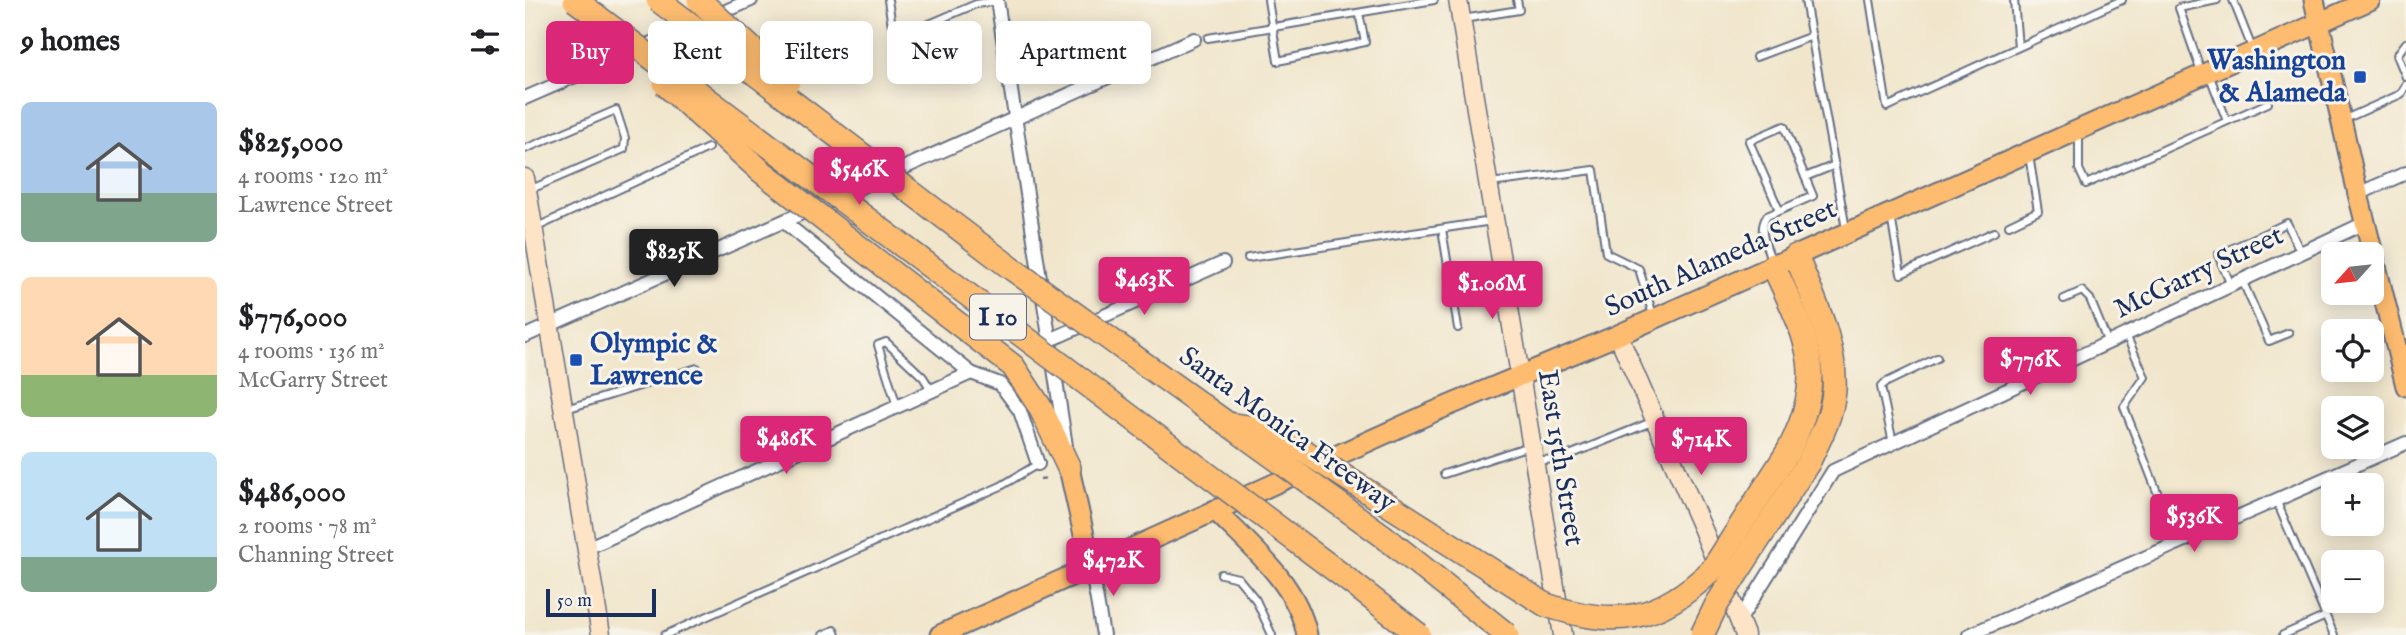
<!DOCTYPE html>
<meta charset="utf-8">
<style>
body{margin:0;font-family:"IM FELL English",serif;background:#f6f6f6;color:#202124;height:100vh;display:flex;flex-direction:column;font-size:26px;white-space:nowrap}
*{box-sizing:border-box;margin:0}
p{font-size:23px;color:#757577}
.icon{flex:none;width:38px;height:38px;fill:none;stroke:currentColor;stroke-width:2;stroke-linecap:round;stroke-linejoin:round}
.map{position:relative;flex:1;overflow:hidden}
.sheet{display:flex;flex-direction:column;background:#fff;width:525px}
.sheet>*{flex:none}
.top-card{position:absolute;left:21px;top:21px;width:665px;height:63px;display:flex;gap:14px}
.needle{width:46px;rotate:243deg}
.tools{position:absolute;left:1796px;top:242px;display:grid;gap:14px}
.tools a{display:grid;place-items:center;width:63px;height:63px;border-radius:10px;background:#fff;box-shadow:0 4px 18px #0003;font-size:35px}
.scale{position:absolute;left:21px;bottom:18px;width:110px;box-sizing:border-box;padding-left:7px;border:4px solid #1b2f5e;border-top:0;font-size:19px;line-height:24px;white-space:nowrap;color:#1b2f5e;-webkit-text-stroke:5px #f7f3e8;paint-order:stroke}
.price{position:absolute;translate:-50% -60px;padding:0 16px;border-radius:7px;background:#db2777;color:#fff;font-size:23px;line-height:46px;filter:drop-shadow(0 2px 4px #0008)}
.price::after{content:'';position:absolute;left:50%;top:42px;width:21px;height:16px;margin-left:-10px;background:inherit;clip-path:polygon(0 0,100% 0,50% 100%)}
.price.selected{background:#222;color:#fff}
ul{padding:0;list-style:none}
li{display:flex;align-items:center;gap:21px;height:175px;padding:0 21px}
li span{display:grid;place-items:center;flex:none;width:196px;height:140px;border-radius:10px;color:#555}
li>.icon{margin-inline-start:auto}
span .icon{width:84px;height:84px;fill:#fffc;stroke-width:1}
li b{font-size:30px}
h2{display:flex;justify-content:space-between;align-items:center;height:84px;padding:0 21px;font-size:30px}
.chip{padding:0 24px;border-radius:10px;background:#fff;box-shadow:0 4px 18px #0003;font-size:24px;line-height:63px}
.chip.selected{background:#db2777;color:#fff}
main{display:flex;flex:1;min-height:0}
.map>svg:first-child{display:block}
</style>
<main>
<section class="sheet">
<h2>9 homes<svg class="icon" aria-label="filters" viewBox="0 0 24 24"><path d="M4 7h16M4 17h16"/><circle cx="9" cy="7" r="2"/><circle cx="15" cy="17" r="2"/></svg></h2>
<ul>
<li><span style="background:linear-gradient(#a9c7e8 65%,#7fa58c 0)"><svg class="icon" aria-label="home" viewBox="0 0 24 24"><path d="M3 11l9-7 9 7M6 9v11h12V9"/></svg></span><div><b>$825,000</b><p>4 rooms · 120 m²</p><p>Lawrence Street</p></div></li>
<li><span style="background:linear-gradient(#ffd9b3 70%,#8fb573 0)"><svg class="icon" aria-label="home" viewBox="0 0 24 24"><path d="M3 11l9-7 9 7M6 9v11h12V9"/></svg></span><div><b>$776,000</b><p>4 rooms · 136 m²</p><p>McGarry Street</p></div></li>
<li><span style="background:linear-gradient(#bfe0f5 75%,#7fa58c 0)"><svg class="icon" aria-label="home" viewBox="0 0 24 24"><path d="M3 11l9-7 9 7M6 9v11h12V9"/></svg></span><div><b>$486,000</b><p>2 rooms · 78 m²</p><p>Channing Street</p></div></li>
</ul>
</section>
<div class="map">
<svg width="1881" height="635" viewBox="0 0 1881 635">
<rect width="100%" height="100%" fill="#f7f3e8"/>
<filter id="ink" filterUnits="userSpaceOnUse"><feTurbulence type="fractalNoise" baseFrequency=".0143" numOctaves="2"/><feDisplacementMap in="SourceGraphic" scale="14" xChannelSelector="R" yChannelSelector="G"/><feConvolveMatrix kernelMatrix="1 2 1 2 8 2 1 2 1" color-interpolation-filters="sRGB"/></filter>
<filter id="wash" filterUnits="userSpaceOnUse"><feTurbulence type="fractalNoise" baseFrequency=".00686" numOctaves="4" result="noise"/><feDisplacementMap in="SourceGraphic" scale="28" xChannelSelector="R" yChannelSelector="G"/><feGaussianBlur stdDeviation="1.57" result="paint"/><feColorMatrix in="noise" values="0 0 0 0 0 0 0 0 0 0 0 0 0 0 0 0 0 1.4 0 .05"/><feComposite in="paint" operator="in"/></filter>
<g filter="url(#wash)">
<rect width="100%" height="100%" fill="#f1e6cc"/>
</g>
<g filter="url(#ink)">
<g fill="none" stroke-linecap="round" stroke-linejoin="round">
<defs>
<g id="lane">
<path d="M363,0L367,26L383,33L451,4L472,1"/>
<path d="M743,0L753,61L840,42L834,13"/>
<path d="M1280,0L1321,229"/>
<path d="M1345,0L1362,107L1597,0"/>
<path d="M1489,0L1493,47"/>
<path d="M1708,0L1727,48"/>
<path d="M938,19L994,10L992,0"/>
<path d="M683,38L909,0"/>
<path d="M1881,43L1872,55L1881,77"/>
<path d="M1231,57L1287,36"/>
<path d="M1677,74L1654,8L1692,0"/>
<path d="M1684,74L1702,121"/>
<path d="M1818,120L1876,94L1881,85"/>
<path d="M1554,135V169L1561,184L1743,103"/>
<path d="M0,149L91,110L100,138L99,149L4,190"/>
<path d="M1280,177L1310,165"/>
<path d="M965,183L1069,170L1081,253L1114,269L1128,315"/>
<path d="M1366,216L1376,274L1469,232"/>
<path d="M1484,225L1513,211L1504,155"/>
<path d="M10,228L183,148"/>
<path d="M917,229L933,328"/>
<path d="M723,258L967,221"/>
<path d="M1247,262C1242,247 1232,231 1242,216L1288,196L1259,126L1224,141L1254,210"/>
<path d="M1717,280L1744,341L1764,333"/>
<path d="M1706,285L1693,255L1762,223L1776,253"/>
<path d="M1539,299L1557,291L1565,299L1583,343"/>
<path d="M1601,335L1620,377L1599,407L1652,543"/>
<path d="M372,406L353,345L361,342L398,377L407,391"/>
<path d="M41,409L172,368"/>
<path d="M1368,443L1356,387L1360,383L1412,358"/>
<path d="M1011,461L1037,458L1129,421"/>
<path d="M919,474L1004,446"/>
<path d="M1751,500L1809,635"/>
<path d="M696,574L713,578L731,600L747,635"/>
<path d="M140,635L476,486L513,464"/>
<path d="M298,635L309,630L311,635"/>
<path d="M1758,635L1801,616"/>
</g>
<g id="street">
<path d="M472,0L541,446"/>
<path d="M187,17L226,0"/>
<path d="M0,98L170,24"/>
<path d="M1833,194L1881,173"/>
<path d="M259,222L446,373L475,384L495,411L513,464"/>
<path d="M0,336L669,39"/>
<path d="M525,340L698,263"/>
<path d="M62,548L446,373"/>
<path d="M566,566L578,635"/>
<path d="M1214,621L1308,471L1840,223"/>
<path d="M1444,635L1881,443"/>
</g>
<g id="secondary">
<path d="M933,0L1038,635"/>
<path d="M0,178L76,635"/>
<path d="M1093,335L1179,532L1220,635"/>
</g>
<g id="primary">
<path d="M1789,0L1833,194L1881,386"/>
<path d="M544,468L566,566"/>
<path d="M690,510C725,546 772,583 782,635"/>
<path d="M415,635L906,413L1093,335L1845,0"/>
</g>
<g id="highway">
<path d="M1271,256C1288,298 1312,344 1309,391C1307,417 1294,440 1283,463"/>
<path d="M1248,265C1282,339 1303,372 1264,450"/>
<path d="M423,316L488,366L515,407L544,468"/>
</g>
</defs>
<use href="#lane" stroke="#666f84" stroke-width="10"/>
<use href="#street" stroke="#666f84" stroke-width="16"/>
<use href="#secondary" stroke="#666f84" stroke-width="21"/>
<use href="#primary" stroke="#666f84" stroke-width="23"/>
<use href="#highway" stroke="#666f84" stroke-width="26"/>
<path stroke="#666f84" stroke-width="2.5" stroke-dasharray="5 5" stroke-linecap="butt" d="M515,479L523,478"/>
<use href="#lane" stroke="#fff" stroke-width="6"/>
<use href="#street" stroke="#fff" stroke-width="12"/>
<use href="#secondary" stroke="#fee4c6" stroke-width="18"/>
<use href="#primary" stroke="#fdbc70" stroke-width="19"/>
<use href="#highway" stroke="#fdbc70" stroke-width="23"/>
<defs>
<g id="highway-bridge">
<path d="M50,0L814,573L894,635"/>
<path d="M133,0L486,268L857,535L982,635"/>
<path d="M174,0L263,82"/>
<path d="M140,84L236,171L423,316"/>
<path d="M707,425L746,430L1021,605C1091,628 1133,622 1187,570L1264,450"/>
<path d="M1177,635L1192,604L1283,463"/>
</g>
</defs>
<use href="#highway-bridge" stroke="#666f84" stroke-width="26" stroke-linecap="butt"/>
<use href="#highway-bridge" stroke="#fdbc70" stroke-width="23"/>
</g>
</g>
<g fill="#1a4fb4" stroke="#f7f3e8" stroke-width="2.5">
<rect x="1828" y="70" width="14" height="14" rx="3.5"/>
<rect x="44" y="353" width="14" height="14" rx="3.5"/>
</g>
<g text-anchor="middle" dominant-baseline="central" stroke-width="6" stroke-linejoin="round" paint-order="stroke">
<rect fill="#f7f3e8" stroke="#5d6a87" stroke-width="2" x="445" y="294.5" width="56" height="45" rx="5"/>
<g font-size="26" font-weight="bold" fill="#1b2f5e">
<text x="473" y="317">I 10</text>
</g>
<g font-size="28" font-weight="bold" fill="#164399" stroke="#f7f3e8" text-anchor="end">
<text x="1821" y="61">Washington<tspan x="1821" dy="32">&amp; Alameda</tspan></text>
<text x="65" y="344" text-anchor="start">Olympic &amp;<tspan x="65" dy="32">Lawrence</tspan></text>
</g>
<g font-size="28" fill="#1b2f5e" stroke="#f7f3e8">
<text transform="translate(1196 259) rotate(-24)">South Alameda Street</text>
<text transform="translate(1674 273) rotate(-25)">McGarry Street</text>
<text transform="translate(762 430) rotate(36)">Santa Monica Freeway</text>
<text transform="translate(1035 458) rotate(81)">East 15th Street</text>
</g>
</g>
</svg>
<div class="tools">
<a><svg class="needle" viewBox="-14 -14 28 28"><path d="M0-13l5 13h-10z" fill="#e53935"/><path d="M0 13l5-13h-10z" fill="#757577"/></svg></a>
<a><svg class="icon" aria-label="locate" viewBox="0 0 24 24"><circle cx="12" cy="12" r="6"/><path d="M12 2v4M12 18v4M2 12h4M18 12h4"/></svg></a>
<a><svg class="icon" aria-label="layers" viewBox="0 0 24 24"><path d="M12 4l9 5-9 5-9-5zM3 14l9 5 9-5"/></svg></a>
<a>+</a>
<a>−</a>
</div>
<div class="scale">50 m</div>
<b class="price" style="left:334px;top:207px">$546K</b>
<b class="price selected" style="left:149px;top:289px">$825K</b>
<b class="price" style="left:619px;top:317px">$463K</b>
<b class="price" style="left:967px;top:321px">$1.06M</b>
<b class="price" style="left:1505px;top:397px">$776K</b>
<b class="price" style="left:261px;top:476px">$486K</b>
<b class="price" style="left:1176px;top:477px">$714K</b>
<b class="price" style="left:1669px;top:554px">$536K</b>
<b class="price" style="left:588px;top:598px">$472K</b>
<div class="top-card">
<a class="chip selected">Buy</a>
<a class="chip">Rent</a>
<a class="chip">Filters</a>
<a class="chip">New</a>
<a class="chip">Apartment</a>
</div>
</div>
</main>
